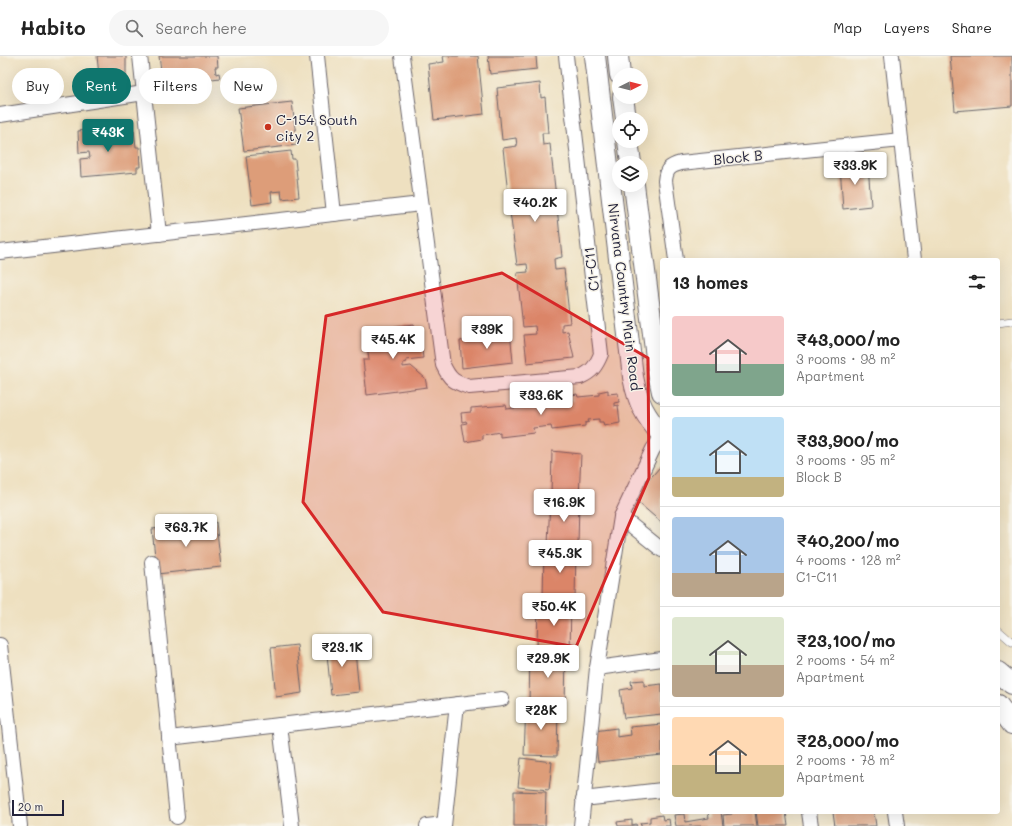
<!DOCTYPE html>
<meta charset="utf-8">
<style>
body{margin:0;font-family:Mali,sans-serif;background:#f6f6f6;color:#222;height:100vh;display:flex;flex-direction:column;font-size:15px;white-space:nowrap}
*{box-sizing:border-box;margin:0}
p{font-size:13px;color:#767676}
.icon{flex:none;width:22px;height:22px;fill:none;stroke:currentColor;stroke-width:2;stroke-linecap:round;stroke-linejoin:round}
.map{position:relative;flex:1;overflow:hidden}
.sheet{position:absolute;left:660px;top:202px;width:340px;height:556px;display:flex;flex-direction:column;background:#fff;border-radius:4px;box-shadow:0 4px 16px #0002}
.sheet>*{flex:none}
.banner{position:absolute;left:12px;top:12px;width:380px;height:36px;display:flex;gap:8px}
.needle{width:26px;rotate:84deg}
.tools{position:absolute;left:612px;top:12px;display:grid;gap:8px}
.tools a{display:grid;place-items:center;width:36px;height:36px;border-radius:50%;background:#fff;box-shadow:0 4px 16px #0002;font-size:20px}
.scale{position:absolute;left:12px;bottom:10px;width:52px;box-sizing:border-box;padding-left:4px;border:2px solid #22223b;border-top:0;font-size:11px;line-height:14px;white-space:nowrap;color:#22223b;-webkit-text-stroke:3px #f7f3e8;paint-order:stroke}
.price{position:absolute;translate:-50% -34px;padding:0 9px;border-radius:4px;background:#fff;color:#222;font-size:13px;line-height:26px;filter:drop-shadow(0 1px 2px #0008)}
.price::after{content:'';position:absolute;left:50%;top:24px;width:12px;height:9px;margin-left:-6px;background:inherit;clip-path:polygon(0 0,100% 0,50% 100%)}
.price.current{background:#0f766e;color:#fff}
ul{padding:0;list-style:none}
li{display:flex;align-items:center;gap:12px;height:100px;padding:0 12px}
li+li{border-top:1px solid #e0e0e0}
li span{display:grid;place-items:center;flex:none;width:112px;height:80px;border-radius:4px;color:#555}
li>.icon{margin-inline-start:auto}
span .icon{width:48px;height:48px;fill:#fffc;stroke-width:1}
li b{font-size:17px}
h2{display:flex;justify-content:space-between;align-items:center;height:48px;padding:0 12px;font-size:17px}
.chip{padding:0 14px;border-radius:18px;background:#fff;box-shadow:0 4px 16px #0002;font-size:14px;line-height:36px}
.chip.current{background:#0f766e;color:#fff}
header{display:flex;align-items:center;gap:24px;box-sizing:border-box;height:56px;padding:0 20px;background:#fff;border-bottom:1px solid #e0e0e0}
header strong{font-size:19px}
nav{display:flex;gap:22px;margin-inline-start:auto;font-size:14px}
.search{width:280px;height:36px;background:#f6f6f6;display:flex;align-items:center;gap:10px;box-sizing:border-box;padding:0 14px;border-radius:22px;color:#767676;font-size:15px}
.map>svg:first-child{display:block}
</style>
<header>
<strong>Habito</strong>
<div class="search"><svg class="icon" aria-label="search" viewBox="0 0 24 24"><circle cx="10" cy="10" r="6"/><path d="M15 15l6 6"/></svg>Search here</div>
<nav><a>Map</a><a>Layers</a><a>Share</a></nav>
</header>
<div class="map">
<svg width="1012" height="770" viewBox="0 0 1012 770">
<rect width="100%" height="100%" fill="#f7f3e8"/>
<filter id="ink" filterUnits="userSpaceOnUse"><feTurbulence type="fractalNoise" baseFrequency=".025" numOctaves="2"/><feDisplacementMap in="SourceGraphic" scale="8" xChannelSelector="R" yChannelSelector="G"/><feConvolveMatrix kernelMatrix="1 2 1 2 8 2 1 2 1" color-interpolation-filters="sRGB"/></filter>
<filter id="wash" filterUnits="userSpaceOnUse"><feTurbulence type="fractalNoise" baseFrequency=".012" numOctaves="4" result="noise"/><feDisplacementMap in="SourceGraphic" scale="16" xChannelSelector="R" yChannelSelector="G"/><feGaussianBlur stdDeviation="0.9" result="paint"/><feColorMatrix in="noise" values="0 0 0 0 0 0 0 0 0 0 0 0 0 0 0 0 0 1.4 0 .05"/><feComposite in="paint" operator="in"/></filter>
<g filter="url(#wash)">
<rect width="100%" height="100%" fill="#eee0c0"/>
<g id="blocks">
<g fill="#dd9d79">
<path d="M97,0H126V27L100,29Z"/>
<path d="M159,0H217L218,11H215L216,18L219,17L220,22L163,29Z"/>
<path d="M443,0H478L484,58L434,64L428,8L444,6Z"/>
<path d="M488,0H536L537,13L490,18Z"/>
<path d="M950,0H1012V50L955,55Z"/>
<path d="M540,27L541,42L545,41L548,77H542L543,89L550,88L556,141L547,142L548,152L557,151L562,201L554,203L555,214L564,213L570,267L562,268V276L568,275L574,302L527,307L524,279L536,278L535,270L523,271L517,217L528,216L527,208L517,209L510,156L522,154L521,145L509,146L503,92L517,90L516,82L502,84L497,32Z"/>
<path d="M292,46L297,89L244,95L238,52Z"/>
<path d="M97,73V77H102V81H109V76L134,74L136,91H139L140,111H137V116L81,121L80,103L90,102L89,96L79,97L78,75Z"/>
<path d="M291,95L292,103H295L299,141L282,143L281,135L271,136L272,146L252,149L246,100Z"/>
<path d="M868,108L871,150L843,153L840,110Z"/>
<path d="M414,268L415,272L419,271L423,302L406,304L407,306L403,307V311L411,310L425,322L427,331L367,339L363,304H369L365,274Z"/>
<path d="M510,275L513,306L462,312L460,285L482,282V278Z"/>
<path d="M608,334V338L618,337L619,346L614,347V350L618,349L620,367L604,370L603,366H599V363L588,364L589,366L585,367V370L552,374L551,370L533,372L534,377L500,381V376L482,379V383L465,386L462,368L467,367L466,365L462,366L461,357L471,356V352L506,349L507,353L523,351L522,346L536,344L537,346L546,345V342L558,341V347L573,345L572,339L577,338L578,341L599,339V336Z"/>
<path d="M552,395L581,398L579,442L551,440Z"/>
<path d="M660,411L662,412V467L633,442Z"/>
<path d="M550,443L579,444L578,490L548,489Z"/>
<path d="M216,466L221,511L157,518L152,473Z"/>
<path d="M544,494L576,495L575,543L543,542Z"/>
<path d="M538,546L571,547L570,596L537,595Z"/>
<path d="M354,585L359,636L331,639L326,588Z"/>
<path d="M297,589L302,637L276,641L271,592Z"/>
<path d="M530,599L566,600L565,647L529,646Z"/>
<path d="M644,624V630L662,628V658L624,662L620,634L632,632L631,625Z"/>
<path d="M526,649L558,650L557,700L524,699Z"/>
<path d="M662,668V699L598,706L594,675L617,672V681L631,679L630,671Z"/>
<path d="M521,702L552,706L549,734L518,731Z"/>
<path d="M514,735L546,736L545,770H514Z"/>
<path d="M708,756H721L723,770H676L674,759L684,758L685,766L709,762Z"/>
<path d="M732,756H755L757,770H724L723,759L732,758Z"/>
<path d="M756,756H786L788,770H758Z"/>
<path d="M833,756H874L876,770H835Z"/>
<path d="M662,759L663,764L669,763L670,770H641L640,767L650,766V761Z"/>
<path d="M632,764V769L636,768L637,770H618L617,766Z"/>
</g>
</g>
</g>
<g filter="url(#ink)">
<use href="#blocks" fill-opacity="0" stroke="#69646a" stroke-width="1"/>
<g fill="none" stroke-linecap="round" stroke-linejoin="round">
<defs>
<g id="lane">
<path d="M998,267L1012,265"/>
<path d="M998,574L1012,586"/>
</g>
<g id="street">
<path d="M140,0L159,178"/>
<path d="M317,0L334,158"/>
<path d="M402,0L443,309C450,324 454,326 469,331L580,321C592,316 596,310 601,298L566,0"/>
<path d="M892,0L914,204"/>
<path d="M0,59L144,37"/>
<path d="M0,196L421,148"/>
<path d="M676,204L665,125C666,113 670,110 681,107L901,84"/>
<path d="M621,461L662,494"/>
<path d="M152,506L177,761"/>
<path d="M0,589L20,770"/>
<path d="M597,612L662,603"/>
<path d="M280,669L292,770"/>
<path d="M169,682L502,643"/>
<path d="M583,743L662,734"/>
<path d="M809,756L811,770"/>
<path d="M895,756L897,770"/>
<path d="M427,770L444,768"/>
<path d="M444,770L457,648"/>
<path d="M581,770L597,612L621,461L653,393L662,381"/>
</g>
<g id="secondary">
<path d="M595,0L633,321C638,347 645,360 662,379"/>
<path d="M618,0L620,19"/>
<path d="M623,41L626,63"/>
<path d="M628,85L631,107"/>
<path d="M634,129L658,317L662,336"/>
<path d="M998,616L1012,628"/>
<path d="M998,649L1012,668"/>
</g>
</defs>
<use href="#lane" stroke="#69646a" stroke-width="8"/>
<use href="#street" stroke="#69646a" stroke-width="16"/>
<use href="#secondary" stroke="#69646a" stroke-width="22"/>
<use href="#lane" stroke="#fff" stroke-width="7"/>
<use href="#street" stroke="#fff" stroke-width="14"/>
<use href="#secondary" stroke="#fff" stroke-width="20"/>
</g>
</g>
<path fill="#d62828" fill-opacity="0.2" stroke="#d62828" stroke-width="3" stroke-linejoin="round" d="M502,217L648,302L649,422L576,591L383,556L303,446L326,260Z"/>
<circle fill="#c8321e" stroke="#f7f3e8" stroke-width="1.5" cx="268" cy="71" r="4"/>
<g text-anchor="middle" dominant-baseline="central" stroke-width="3" stroke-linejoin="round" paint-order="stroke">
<g font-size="14" fill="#22223b" stroke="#f7f3e8" text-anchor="start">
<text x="276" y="63">C-154 South<tspan x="276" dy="16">city 2</tspan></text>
</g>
<g font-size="14" fill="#22223b" stroke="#f7f3e8">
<text transform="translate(738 101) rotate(-6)">Block B</text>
<text transform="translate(591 213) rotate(-97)">C1-C11</text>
<text transform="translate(625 241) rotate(83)">Nirvana Country Main Road</text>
</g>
</g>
</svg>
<div class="tools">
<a><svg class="needle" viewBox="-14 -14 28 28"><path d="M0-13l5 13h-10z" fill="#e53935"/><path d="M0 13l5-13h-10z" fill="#767676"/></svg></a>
<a><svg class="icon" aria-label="locate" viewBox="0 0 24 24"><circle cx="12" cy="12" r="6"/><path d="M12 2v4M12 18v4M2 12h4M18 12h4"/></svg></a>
<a><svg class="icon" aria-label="layers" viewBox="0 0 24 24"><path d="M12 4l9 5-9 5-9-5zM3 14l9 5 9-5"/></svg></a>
</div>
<div class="scale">20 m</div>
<b class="price current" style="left:108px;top:97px">₹43K</b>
<b class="price" style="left:855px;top:130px">₹33.9K</b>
<b class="price" style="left:535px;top:167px">₹40.2K</b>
<b class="price" style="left:487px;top:294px">₹39K</b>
<b class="price" style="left:393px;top:304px">₹45.4K</b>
<b class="price" style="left:541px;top:360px">₹33.6K</b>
<b class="price" style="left:564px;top:467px">₹16.9K</b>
<b class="price" style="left:186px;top:492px">₹63.7K</b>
<b class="price" style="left:560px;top:518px">₹45.3K</b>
<b class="price" style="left:554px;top:571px">₹50.4K</b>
<b class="price" style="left:342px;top:612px">₹23.1K</b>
<b class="price" style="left:548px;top:623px">₹29.9K</b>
<b class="price" style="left:541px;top:675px">₹28K</b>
<div class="banner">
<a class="chip">Buy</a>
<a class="chip current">Rent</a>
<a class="chip">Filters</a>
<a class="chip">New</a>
</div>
<section class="sheet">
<h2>13 homes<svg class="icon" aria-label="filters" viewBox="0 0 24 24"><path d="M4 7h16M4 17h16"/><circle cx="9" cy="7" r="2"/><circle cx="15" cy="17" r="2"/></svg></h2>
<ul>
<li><span style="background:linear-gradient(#f6c9c9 60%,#7fa58c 0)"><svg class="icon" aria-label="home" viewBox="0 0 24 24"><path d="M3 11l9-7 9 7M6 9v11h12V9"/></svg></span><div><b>₹43,000/mo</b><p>3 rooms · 98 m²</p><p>Apartment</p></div></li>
<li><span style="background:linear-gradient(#bfe0f5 75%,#c2b280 0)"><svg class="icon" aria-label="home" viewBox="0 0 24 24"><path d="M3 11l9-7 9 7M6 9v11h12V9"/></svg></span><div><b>₹33,900/mo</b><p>3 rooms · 95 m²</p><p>Block B</p></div></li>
<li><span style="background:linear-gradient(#a9c7e8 70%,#b9a48a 0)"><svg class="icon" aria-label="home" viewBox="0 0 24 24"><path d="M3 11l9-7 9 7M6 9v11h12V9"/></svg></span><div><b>₹40,200/mo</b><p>4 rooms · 128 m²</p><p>C1-C11</p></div></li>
<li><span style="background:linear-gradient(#dfe7d0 60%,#b9a48a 0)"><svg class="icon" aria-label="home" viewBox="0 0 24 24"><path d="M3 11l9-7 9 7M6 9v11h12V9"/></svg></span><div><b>₹23,100/mo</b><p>2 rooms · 54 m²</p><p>Apartment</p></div></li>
<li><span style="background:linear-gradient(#ffd9b3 60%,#c2b280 0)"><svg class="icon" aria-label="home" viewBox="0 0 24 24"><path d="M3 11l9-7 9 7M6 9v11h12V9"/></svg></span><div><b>₹28,000/mo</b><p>2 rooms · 78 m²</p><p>Apartment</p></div></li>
</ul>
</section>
</div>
